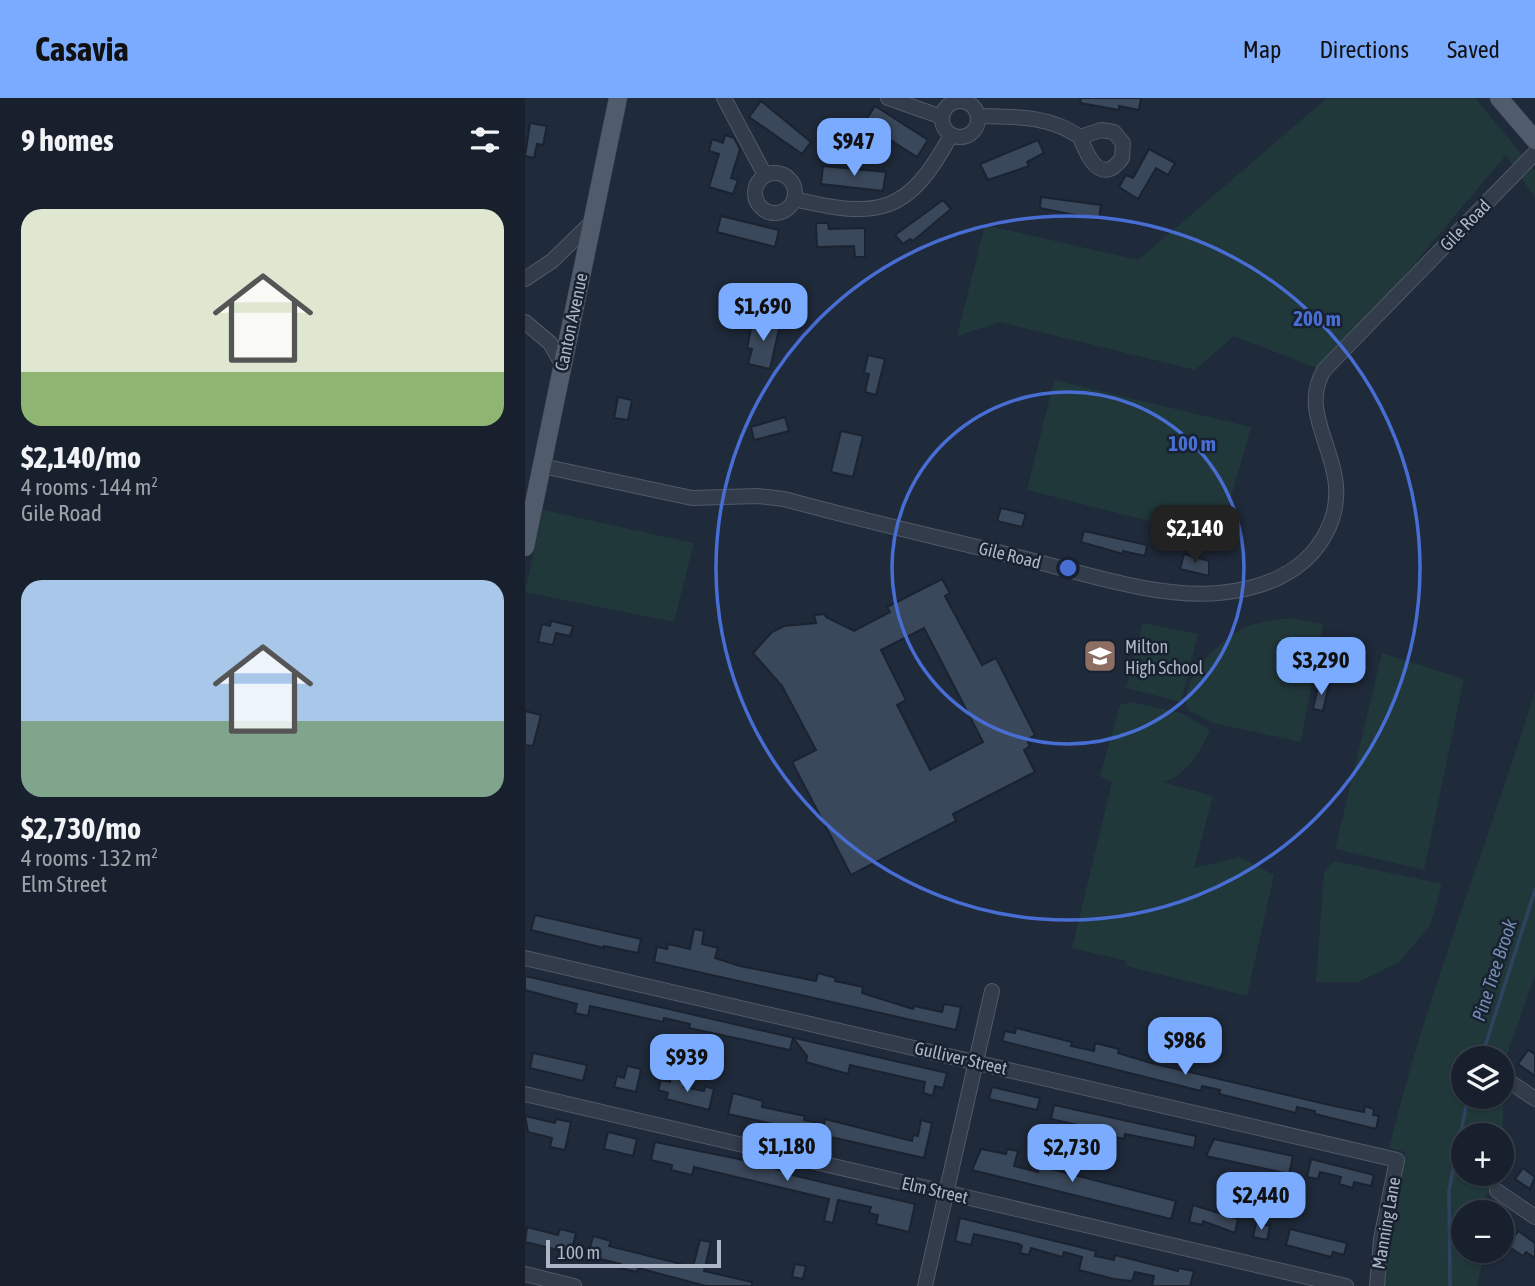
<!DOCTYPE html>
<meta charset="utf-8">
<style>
body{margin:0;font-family:"Asap Condensed",sans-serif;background:#242d38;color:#f1f3f6;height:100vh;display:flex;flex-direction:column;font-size:26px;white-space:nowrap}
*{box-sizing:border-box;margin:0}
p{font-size:23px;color:#9ea3a9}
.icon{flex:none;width:38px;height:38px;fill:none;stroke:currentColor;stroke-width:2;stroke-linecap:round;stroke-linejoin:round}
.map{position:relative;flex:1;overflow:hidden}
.sheet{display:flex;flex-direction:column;background:#17202c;width:525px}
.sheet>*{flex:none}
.controls{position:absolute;left:926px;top:948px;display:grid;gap:14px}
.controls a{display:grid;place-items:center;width:63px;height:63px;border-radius:50%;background:#17202c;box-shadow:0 2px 5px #0004,0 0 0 2px #363e48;font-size:35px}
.scale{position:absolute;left:21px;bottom:18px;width:175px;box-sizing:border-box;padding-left:7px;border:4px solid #adb6c7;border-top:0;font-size:19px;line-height:24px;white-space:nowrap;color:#adb6c7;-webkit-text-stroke:5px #18212f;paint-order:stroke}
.price{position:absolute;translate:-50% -60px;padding:0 16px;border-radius:14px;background:#7aabff;color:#111;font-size:23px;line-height:46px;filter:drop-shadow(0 2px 4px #0008)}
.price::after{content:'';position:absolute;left:50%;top:42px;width:21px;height:16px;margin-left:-10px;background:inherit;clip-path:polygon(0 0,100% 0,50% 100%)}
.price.current{background:#222;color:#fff}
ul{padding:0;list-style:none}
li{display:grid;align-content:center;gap:14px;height:371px;padding:0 21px}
li span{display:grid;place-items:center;height:217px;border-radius:21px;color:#555}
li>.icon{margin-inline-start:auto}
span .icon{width:126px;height:126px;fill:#fffc;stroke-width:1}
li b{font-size:30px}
h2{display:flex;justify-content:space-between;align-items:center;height:84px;padding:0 21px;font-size:30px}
header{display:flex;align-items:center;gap:42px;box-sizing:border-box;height:98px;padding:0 35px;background:#7aabff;color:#111}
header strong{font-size:33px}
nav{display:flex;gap:38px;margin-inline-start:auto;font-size:24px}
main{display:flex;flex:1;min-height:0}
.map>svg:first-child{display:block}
</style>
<header>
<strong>Casavia</strong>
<nav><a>Map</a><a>Directions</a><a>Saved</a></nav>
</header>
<main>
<section class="sheet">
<h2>9 homes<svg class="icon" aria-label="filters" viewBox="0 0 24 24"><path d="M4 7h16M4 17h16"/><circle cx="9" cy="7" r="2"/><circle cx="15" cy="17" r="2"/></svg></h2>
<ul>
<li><span style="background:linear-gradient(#dfe7d0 75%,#8fb573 0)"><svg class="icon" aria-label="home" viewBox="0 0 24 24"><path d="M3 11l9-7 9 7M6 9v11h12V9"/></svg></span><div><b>$2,140/mo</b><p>4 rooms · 144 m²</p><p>Gile Road</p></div></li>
<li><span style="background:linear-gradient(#a9c7e8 65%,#7fa58c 0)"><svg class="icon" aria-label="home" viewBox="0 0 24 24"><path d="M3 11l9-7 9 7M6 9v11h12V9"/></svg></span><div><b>$2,730/mo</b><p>4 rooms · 132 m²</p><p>Elm Street</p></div></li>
</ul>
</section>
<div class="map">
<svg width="1010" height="1188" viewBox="0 0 1010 1188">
<rect width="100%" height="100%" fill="#1f2a3a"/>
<g fill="#21383b" fill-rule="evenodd">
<path d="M802,0H950L1010,72V100L981,57L799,273L709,238L670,272L475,224L432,238L460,127L613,162Z"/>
<path d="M529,282L726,329L694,441L502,392Z"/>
<path d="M18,412L169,445L149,524L0,494Z"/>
<path d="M767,520L798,526L776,644L688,625L663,612C652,583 694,542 719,530C734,523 751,522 767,520Z"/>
<path d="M618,525L673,536L656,604L601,590Z"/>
<path d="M857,555L939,581L899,772L810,751Z"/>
<path d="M1010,593V878L979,965L977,1072L976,1038H938V1076H974L960,1099L977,1111L975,1115H938V1153H960L952,1188H858L880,1054L864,1050C902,894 963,746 1010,593ZM938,961H976V999H938Z"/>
<path d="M605,604L657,615L685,632C676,653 661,678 638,684L688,698L669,770L715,759L749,777L722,898L601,868L602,863L547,850L587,684L575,678L595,607Z"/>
<path d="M810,763L917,786L905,828L873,865L833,884H791L799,774Z"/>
</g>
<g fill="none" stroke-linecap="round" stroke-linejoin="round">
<g stroke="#2f4361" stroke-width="3.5">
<path d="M956,961L1010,792"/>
<path d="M925,1188L924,1092L943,999"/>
</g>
</g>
<g fill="#3a485b" stroke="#1a2331" stroke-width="2" fill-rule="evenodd">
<path d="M556,0H616L614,12L594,8V12L555,5Z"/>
<path d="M236,3L286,44L277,56L224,19Z"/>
<path d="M350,8L403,42L392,59L339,25Z"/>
<path d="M5,25L22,28L18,47L12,46L9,60L0,58Z"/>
<path d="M200,37L209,40L215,51L206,80L213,82L208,96L184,89L194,56L184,53L187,41L198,45Z"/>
<path d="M513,42L519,55L502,64L504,68L463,82L455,66Z"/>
<path d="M624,51L650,65L643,77L631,70L613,101L594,89L601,77L608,80Z"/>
<path d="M298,68L361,74L358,93L296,86Z"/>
<path d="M516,99L576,107L574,122L515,110Z"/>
<path d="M418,102L426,111L388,143L385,141L378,146L370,137Z"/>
<path d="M196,118L254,132L250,149L192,134Z"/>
<path d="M291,125H303L304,131L340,130V159H330L329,148L292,149Z"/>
<path d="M228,221L255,227L245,271L223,266L227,251L222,250Z"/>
<path d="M343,257L360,261L351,297L340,294L344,276L339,275Z"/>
<path d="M93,299L107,302L103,322L89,320Z"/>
<path d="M260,319L264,333L229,342L226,329Z"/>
<path d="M316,333L338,338L328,379L306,374Z"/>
<path d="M476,410L501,416L497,429L472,423Z"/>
<path d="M559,433L622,447L620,458L598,453V456L556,444Z"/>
<path d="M659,456L684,463V478L655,471Z"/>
<path d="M417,481L425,495L420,498L457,567L471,560L510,637L502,642L505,648L499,652L510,674L428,716L431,723L326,777L267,664L291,652L257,588L228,555L247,534L259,528L291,525L289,517L300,516L301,519L329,533L365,514L362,509ZM399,530L458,644L405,672L372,607L381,602L356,552Z"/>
<path d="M26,523L48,528L45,538L31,535L28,547L13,544L17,526L25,528Z"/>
<path d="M794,584L804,587L798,613L788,611Z"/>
<path d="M0,613L16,617L8,648L0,647Z"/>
<path d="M10,817L116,841L113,855L79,848V850L6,832Z"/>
<path d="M169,831L179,833L177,846L193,850L190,860L215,868L291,883L293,875L311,880L310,883L338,889L337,895L388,911L389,908L417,914L419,906L436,909L431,932L129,864L132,849L142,851L143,846L165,851Z"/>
<path d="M0,878L422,975L418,990L410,988L408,998L398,995L400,984L329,968L325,967L323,976L281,964L282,958L268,940L265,952L164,930L165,926L139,920L138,924L65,908L63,918L50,915L52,906L0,892Z"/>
<path d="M491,930L547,944L546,948L569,953L570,945L594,951L593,955L626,965L809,1008L839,1014L840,1008L849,1011L848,1017L854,1018L851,1031L790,1016V1013L772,1009L771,1015L694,996L695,992L677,988L676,993L477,943L480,933L490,935Z"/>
<path d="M1003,952L1010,956V978L993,966Z"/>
<path d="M8,955L62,967L58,983L5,970Z"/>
<path d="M102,968L116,971L111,994L89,989L92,978L99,980Z"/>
<path d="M146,979L161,983L159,989L179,993L180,988L189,991L184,1012L141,1001L143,995L133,992L136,982L145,984Z"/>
<path d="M467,989L515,1000L512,1012L464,1001Z"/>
<path d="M208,995L238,1003L237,1009L280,1018L279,1022L299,1026L300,1021L387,1043L388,1037L393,1038L396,1022L407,1025L399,1060L203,1016Z"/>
<path d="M529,1007L671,1038L669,1050L600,1036L599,1041L586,1038L588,1032L568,1027L566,1035L556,1032L557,1028L526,1021Z"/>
<path d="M0,1018L30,1025L31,1021L46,1024L40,1052L25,1049L27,1040L3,1034Z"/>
<path d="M83,1034L112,1041L108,1058L79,1051Z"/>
<path d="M689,1041L768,1058L764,1076L681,1058Z"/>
<path d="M130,1044L238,1066L267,1077L390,1106L384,1134L351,1126L353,1117L344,1115L346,1109L313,1102L308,1125L299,1123L304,1101L169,1069L167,1077L146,1072L147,1067L126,1062Z"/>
<path d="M456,1051L481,1056L482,1051L493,1053L489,1068L513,1074L514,1068L651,1103L646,1121L447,1072Z"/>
<path d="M786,1061L849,1077L846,1088L829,1084L828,1090L814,1086L816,1079L795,1074L793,1081L782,1079Z"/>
<path d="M998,1070L1010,1079L1005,1091L990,1081Z"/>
<path d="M668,1107L713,1121L710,1135L678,1123L677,1127L664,1124Z"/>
<path d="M435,1120L571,1153L570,1158L589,1162L590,1157L653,1173V1170L669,1173L665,1188H627L629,1178L610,1174L607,1183L589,1181L554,1172L557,1159L539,1154L537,1159L506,1150L504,1157L495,1155L497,1148L494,1146L449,1136L446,1147L430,1143Z"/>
<path d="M731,1125L745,1128L742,1142L728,1139Z"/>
<path d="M2,1129L33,1137L35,1131L51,1135L46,1155L0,1144Z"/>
<path d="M765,1131L822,1145L819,1157L808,1154L806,1159L761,1147Z"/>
<path d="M993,1133L1010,1145V1160L1001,1154L998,1158L983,1148Z"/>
<path d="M68,1138L86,1143L84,1148L168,1169L175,1142L186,1144L179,1173L227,1184V1188H181L113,1170L112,1174L95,1170L96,1166L63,1158Z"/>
<path d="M270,1166L281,1168L278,1181L267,1179Z"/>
</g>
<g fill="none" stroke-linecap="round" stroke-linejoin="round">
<defs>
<g id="minor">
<path d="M199,0L240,77"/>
<path d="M363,0L417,19"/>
<circle cx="435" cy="21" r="18"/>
<path d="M454,18C490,19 524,17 555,39C562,58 576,89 597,60L598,45L589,34L576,32L555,39"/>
<circle cx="250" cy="95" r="20"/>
<path d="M269,101C353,121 383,117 426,37"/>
<path d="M0,181L27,163L67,124"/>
<path d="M0,224L25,245L37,266"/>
<path d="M17,368L167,400L233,398L259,401C339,423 421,441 501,461C562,476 631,500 694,495C737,491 780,475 801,435C836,369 768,324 799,272L1010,55"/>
<path d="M0,860L872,1062L856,1141L852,1188"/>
<path d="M988,986L1010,1001"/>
<path d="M0,996L821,1188"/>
<path d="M972,1093L1010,1119"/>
<path d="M0,1176L49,1188"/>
<path d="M400,1188L467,893"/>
</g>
<g id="major">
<path d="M974,0L1010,42"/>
<path d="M0,449L93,0"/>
</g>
</defs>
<use href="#minor" stroke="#505968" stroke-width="16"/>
<use href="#major" stroke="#3c4554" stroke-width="19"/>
<use href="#minor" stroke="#323c4a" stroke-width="14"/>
<use href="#major" stroke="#505b6b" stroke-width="18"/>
</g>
<g fill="none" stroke="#486dd3" stroke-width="3.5">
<circle cx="543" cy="470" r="176"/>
<circle cx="543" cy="470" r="352"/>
</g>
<defs>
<symbol id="school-square" viewBox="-11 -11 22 22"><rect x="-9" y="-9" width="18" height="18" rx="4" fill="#8d6e63" stroke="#18212f"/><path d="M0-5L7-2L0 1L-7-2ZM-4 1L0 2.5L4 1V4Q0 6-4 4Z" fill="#fff"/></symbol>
</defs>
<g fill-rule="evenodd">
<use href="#school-square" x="556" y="539" width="38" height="38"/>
</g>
<g text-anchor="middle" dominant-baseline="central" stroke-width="5" stroke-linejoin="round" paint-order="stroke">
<g font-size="18" fill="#adb6c7" stroke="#18212f">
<text transform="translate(940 127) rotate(-46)">Gile Road</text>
<text transform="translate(46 224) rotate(-78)">Canton Avenue</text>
<text transform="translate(485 457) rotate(14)">Gile Road</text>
<text transform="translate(436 960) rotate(13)">Gulliver Street</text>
<text transform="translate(410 1092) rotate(13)">Elm Street</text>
<text transform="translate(861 1125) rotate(-80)">Manning Lane</text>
</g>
<g font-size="18" fill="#adb6c7" stroke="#18212f" text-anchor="start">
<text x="600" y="548">Milton<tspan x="600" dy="21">High School</tspan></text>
</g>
<g font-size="19" font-style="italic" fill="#728cb2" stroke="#18212f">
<text transform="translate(969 872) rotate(-72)">Pine Tree Brook</text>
</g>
</g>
<circle cx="543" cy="470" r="10" fill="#486dd3" stroke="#18212f" stroke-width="3.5"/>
<g font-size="21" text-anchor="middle" font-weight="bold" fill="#486dd3" stroke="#18212f" stroke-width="5" stroke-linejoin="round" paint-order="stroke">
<text x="792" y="228">200 m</text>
<text x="667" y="353">100 m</text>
</g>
</svg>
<div class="controls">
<a><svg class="icon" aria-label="layers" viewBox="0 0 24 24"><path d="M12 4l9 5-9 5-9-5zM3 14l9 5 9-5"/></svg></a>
<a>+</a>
<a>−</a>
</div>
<div class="scale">100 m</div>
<b class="price" style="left:329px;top:80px">$947</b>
<b class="price" style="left:238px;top:245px">$1,690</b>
<b class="price current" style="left:670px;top:467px">$2,140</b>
<b class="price" style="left:796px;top:599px">$3,290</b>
<b class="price" style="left:660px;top:979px">$986</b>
<b class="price" style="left:162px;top:996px">$939</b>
<b class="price" style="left:262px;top:1085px">$1,180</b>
<b class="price" style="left:547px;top:1086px">$2,730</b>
<b class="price" style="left:736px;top:1134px">$2,440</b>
</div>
</main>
